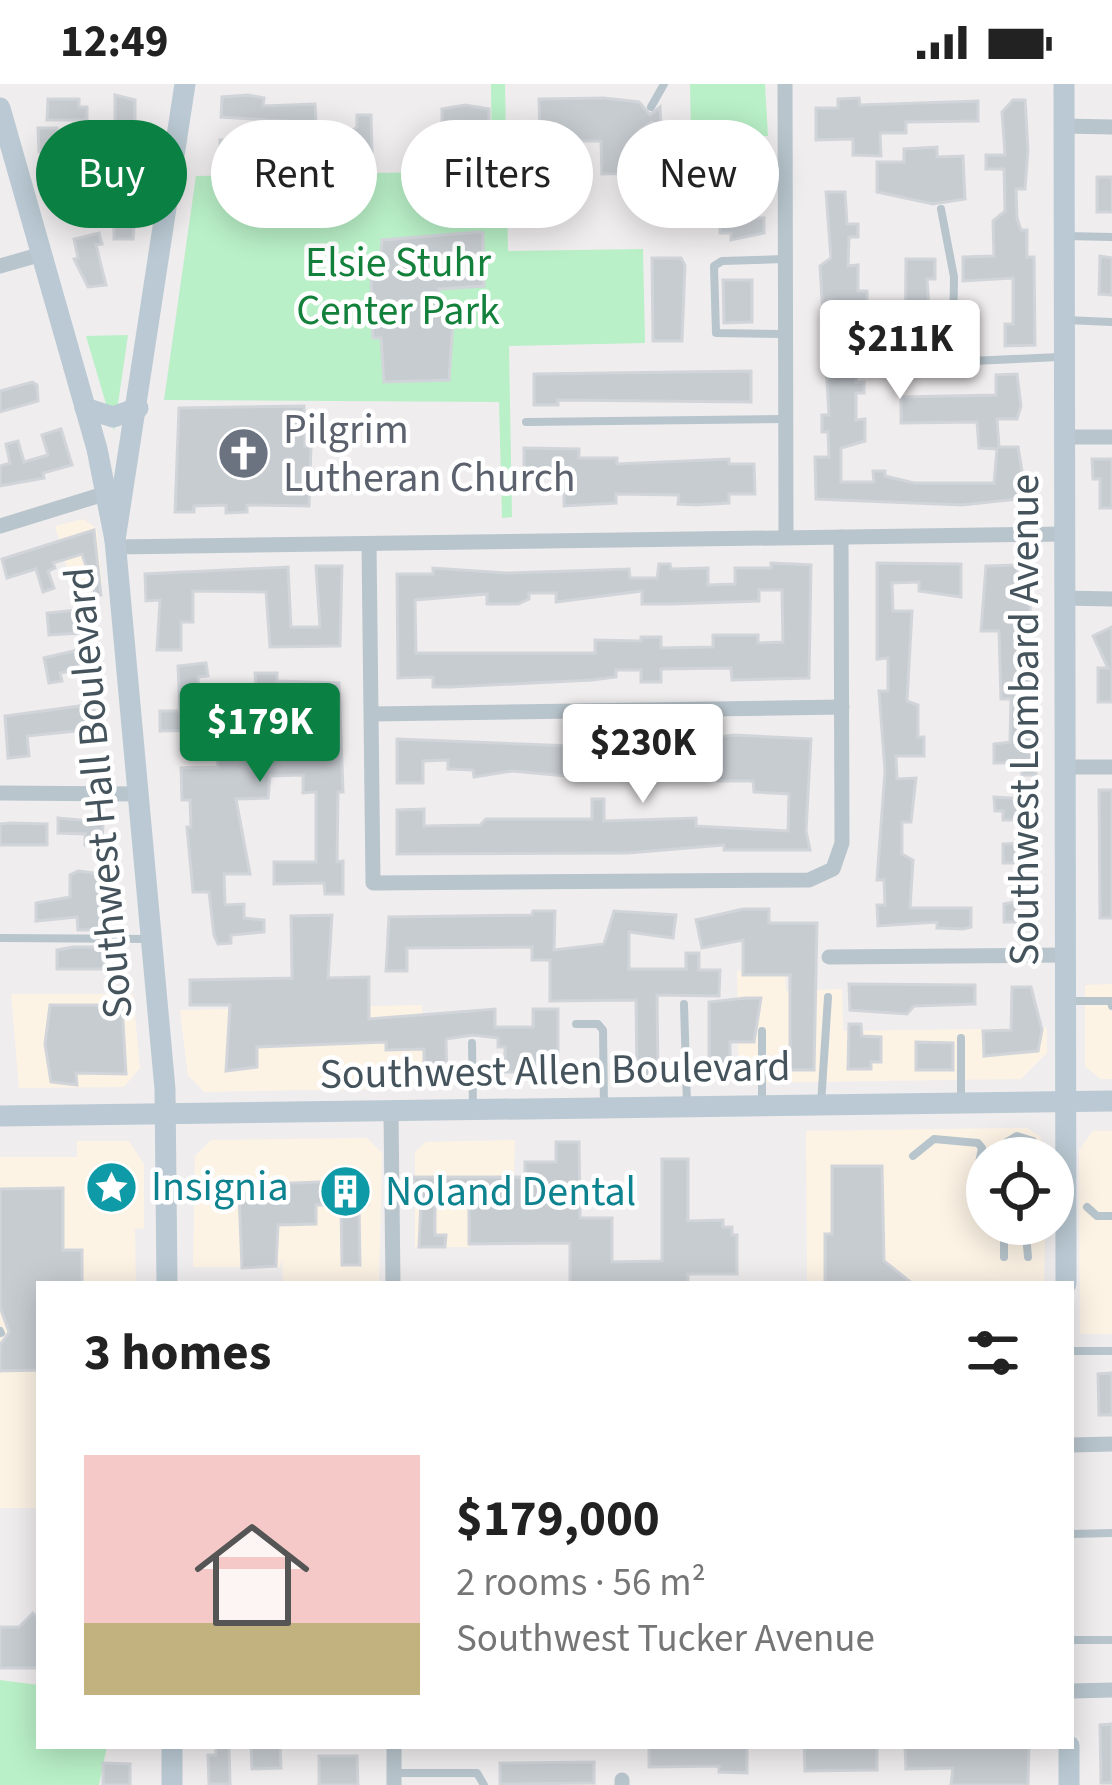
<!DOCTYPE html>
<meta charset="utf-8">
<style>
body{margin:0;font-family:"Source Sans 3",sans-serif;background:#f2f2f2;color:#222;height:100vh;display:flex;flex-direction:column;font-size:45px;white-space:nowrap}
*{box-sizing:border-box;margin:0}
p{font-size:39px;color:#767676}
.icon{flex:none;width:66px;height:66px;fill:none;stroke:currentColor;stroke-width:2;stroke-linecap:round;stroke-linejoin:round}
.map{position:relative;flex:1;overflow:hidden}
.sheet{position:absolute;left:36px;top:1197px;width:1038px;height:468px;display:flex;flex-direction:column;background:#fff;border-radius:0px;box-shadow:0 6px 30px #0003}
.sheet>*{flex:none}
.hud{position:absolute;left:36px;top:36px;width:1041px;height:108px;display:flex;gap:24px}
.fabs{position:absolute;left:966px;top:1053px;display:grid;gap:24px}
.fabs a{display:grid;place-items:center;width:108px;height:108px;border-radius:50%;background:#fff;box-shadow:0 6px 30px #0003;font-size:60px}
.price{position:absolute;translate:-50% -102px;padding:0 27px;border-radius:12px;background:#fff;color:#222;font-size:39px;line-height:78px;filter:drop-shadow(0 3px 6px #0008)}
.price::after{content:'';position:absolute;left:50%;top:72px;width:36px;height:27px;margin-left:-18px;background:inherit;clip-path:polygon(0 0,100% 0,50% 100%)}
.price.on{background:#0b8043;color:#fff}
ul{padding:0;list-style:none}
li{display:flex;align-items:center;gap:36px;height:300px;padding:0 48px}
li+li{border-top:3px solid #e0e0e0}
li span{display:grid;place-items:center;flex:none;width:336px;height:240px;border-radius:0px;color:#555}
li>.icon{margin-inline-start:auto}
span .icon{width:144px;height:144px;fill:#fffc;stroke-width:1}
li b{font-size:51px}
h2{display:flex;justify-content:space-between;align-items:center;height:144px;padding:0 48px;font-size:51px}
.tag{padding:0 42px;border-radius:54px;background:#fff;box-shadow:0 6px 30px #0003;font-size:42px;line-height:108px}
.tag.on{background:#0b8043;color:#fff}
.status{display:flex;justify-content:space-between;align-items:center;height:84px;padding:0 60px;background:#fff;direction:ltr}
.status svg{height:33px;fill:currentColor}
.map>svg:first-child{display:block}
</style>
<div class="status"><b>12:49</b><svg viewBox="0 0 49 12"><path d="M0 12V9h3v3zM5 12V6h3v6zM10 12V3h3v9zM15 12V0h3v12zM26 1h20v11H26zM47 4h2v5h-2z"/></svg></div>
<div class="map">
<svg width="1112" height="1701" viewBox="0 0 1112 1701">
<rect width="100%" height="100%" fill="#f0edee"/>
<g fill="#fcf3e5">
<path d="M84,435L97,445L102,501L74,509L55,442Z"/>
<path d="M785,886L786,907L842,905L843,947L1047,944V969L1021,995L739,999L737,887Z"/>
<path d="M1112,900V995H1100L1085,982V901Z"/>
<path d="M11,910H133L140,984L124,1003L19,1004Z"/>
<path d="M422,921L423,1004L204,1008L188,991L180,926Z"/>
<path d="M1027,1044L1041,1053L1045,1074H987V1140H1045L1044,1200H807L806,1047Z"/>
<path d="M1093,1047H1112V1250H1080L1079,1066Z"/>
<path d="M367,1054L382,1069L379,1200H283L282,1175L280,1183H193L195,1072L211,1056Z"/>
<path d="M515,1056L513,1118H471L470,1163H415V1068L426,1058Z"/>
<path d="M77,1057H129L144,1080V1144L135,1145L136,1200H39V1424H0V1073H77Z"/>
</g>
<g fill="#b9f0c7">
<path d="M491,0H505L508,167L643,165L645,259L509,262L512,433L502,434L499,318L164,316L196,92L492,87Z"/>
<path d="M690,0H765L768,52L691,53Z"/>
<path d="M128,251L114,347L86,252Z"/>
<path d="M0,1596L39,1601V1662H107L99,1701H0Z"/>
</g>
<g fill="#c7ccd1" stroke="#d1d5da" stroke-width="3" fill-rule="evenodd">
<path d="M115,11L135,16V44H115L116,68L83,62V40L115,43Z"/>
<path d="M248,11L264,14L263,22L315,20L316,39L221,33L222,13Z"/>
<path d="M604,14L639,18L650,31L660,23L661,44L652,38L640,46V89L602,90L601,57H540L539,15Z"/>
<path d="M859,14L860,21L978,17V37L906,38V49H880L881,72L853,71V55L816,56V24H838V15Z"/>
<path d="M48,15H79V23H87V36H47Z"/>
<path d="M1013,16H1025L1028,66L1025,105H1016L1017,134L1021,146H1027V173H1034L1035,261L1005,262V240H1013V194L963,197V173L994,172L993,137L1005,127L1004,85H986V71H1005L1002,28Z"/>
<path d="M465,21L489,25V54H476V46L474,56H465V46H442V25Z"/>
<path d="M357,31H371L372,68H360V78H345V108H332L327,51L348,50L357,43Z"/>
<path d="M38,44H57L58,67L39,68Z"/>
<path d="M220,56L269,57V84H220Z"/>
<path d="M937,63V73L963,72L965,115L933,120L877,108V78H904V65Z"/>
<path d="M741,65H757L762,107L741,108Z"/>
<path d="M92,87L96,99H138L133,155H114V104L88,113L91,123L63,132L57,110L82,102L78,91Z"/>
<rect x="1097" y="93" width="15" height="35"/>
<path d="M826,108H845L847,140H858V153H849L848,182L858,181V207H867V235H842V270H856V298H864V309H856V336L865,335V357L841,364V398H874L873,387H885V392L914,399H994L997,365L979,364L977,338L901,339V313L996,311V291L1017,290L1021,322L1017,335H997L999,363H1018L1023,393H1037V413L962,421L816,415L815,373H829L828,348H822V331H829L820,182L831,174Z"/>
<path d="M720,119H740V134H764V149L731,156V149H720Z"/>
<path d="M479,148L483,149L484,202L439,205V229L453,237L449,296L384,298L381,254H373L372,238L371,184H380L382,156Z"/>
<path d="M99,149L102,160L96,161L106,201L88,203L74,175L78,174L74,155Z"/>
<path d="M1100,172L1112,174V211L1099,210Z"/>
<path d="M652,174H681L685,181L682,257H653Z"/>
<path d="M906,175H935V195H927L932,267H905Z"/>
<path d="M723,196H752V238L724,239Z"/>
<path d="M751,287V318L558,316V321H534V290Z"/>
<path d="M32,298L37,301L38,317L0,328V307Z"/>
<path d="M304,322L305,362H311L309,422L247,421V428L226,429V421L194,422V428H175L179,324Z"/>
<path d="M61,345L72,381L43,389L44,394L0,402V382L10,379L6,360L18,357L24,378L48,371L42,351Z"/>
<path d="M524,364L579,365V374H617V380L729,375V380H754L755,410H729V419L696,421L678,420L679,411L616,410V419L564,422V392H524Z"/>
<path d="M1092,375H1112V424H1100V395H1093Z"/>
<path d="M94,446L101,511L96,512L82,470L53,479L55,484L48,487L54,504L43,508L36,485L7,494L2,475Z"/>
<path d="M771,479L811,481L809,594L732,596L731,584L661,585V598H641V586H616V593L592,596L451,603H433V593L398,594L397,490H433V484L506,489L629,485L630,494H657L659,480H670L671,485L708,484V501L735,500V484H771ZM759,506H782L783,558L758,559V551H713V563L661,564V553H641V557L595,556V569H416L415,516L487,510V520H518L529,515V509H556V518L642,507V520H671L759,517Z"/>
<path d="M877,479L961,480V513L919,507V498L892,499L893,527H912L907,617L918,621V653H924V672H896L897,695L916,694L911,738H902V770L913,776L910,824H971V843L963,845L937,844V838L878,842L877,821H885L884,796H877L885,687L879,607H888V574L877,575Z"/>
<path d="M1017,481L1018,513H1028L1030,521V658H1036V691H1022L1021,679H994V660L1010,658L1011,615H1001L999,547H981L986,482Z"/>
<path d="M316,482H342L340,562L270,563L266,508L193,507V538H181V566H157L160,516L146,517L145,490L288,483L291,543H320Z"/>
<path d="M79,526L81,549L49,551L47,529Z"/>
<path d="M1112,543V618H1098V584H1108L1093,552Z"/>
<path d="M82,565L88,580L84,585L60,589L62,597L49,599L44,574Z"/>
<path d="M206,579L208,592L198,593L199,627L230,626V655L260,654L255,589H277V597L339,599L343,708H338L337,778L343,777V810H325L324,799L274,800V778H316V708L303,709V691L270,692L268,714L236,715L250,790H224L225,821L244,820V834L264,836V848L231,851V859L218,860L214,851L209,808H193L187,743H191L190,716H182L181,684L218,683L217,646L160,647V627H180L178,582ZM278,620H303V670H280Z"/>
<path d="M94,620L95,638L86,646L27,652L29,672L8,674L5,632Z"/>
<path d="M733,651L811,655L806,747L810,766H724V761L628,769L397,770V726L424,725V742L480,741L486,735H592V715H604V737L696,734V742L788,747L789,710L754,708L753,697H718V687L650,688V680L608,679V685H596L595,658L678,659Z"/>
<path d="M397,655L572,662L578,693L512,687L474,693L473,686L448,685V676L423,677V699H397Z"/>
<path d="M1099,706H1112V834H1100Z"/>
<path d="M994,713L1025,715L1022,736H1003V727H995Z"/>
<path d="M58,734L103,738L102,762L85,761V750L58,749Z"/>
<path d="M11,739L47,740V761H0V740Z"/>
<path d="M1033,759L1036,789H1023V779H1003V760Z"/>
<path d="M78,787L111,791V803L101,810L105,846H78L77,833L36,837V819L70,813V791Z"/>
<path d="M1030,815V838H1004V820Z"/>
<path d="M743,825H769V839H817L814,986H790V891H743V856L702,864L696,836Z"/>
<path d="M533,827H555L554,866L604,860L614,827L676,831L673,854L629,848V885H686V869H699V886H720L719,912L657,911L658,993L637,994L636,916L550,917V876H532V863L407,864V887H386L389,833L532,831Z"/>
<path d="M332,831L328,894L369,893V935L495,925V943H533V925H558V999L533,1000V988H505V963H498V954L473,951L446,955L447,1000H424V965L386,966V958L257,963V983L226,987L230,921H190V896L292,894L291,832Z"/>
<path d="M73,863H104V885H57V866Z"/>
<path d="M849,900L975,901V920L914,922L907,930L850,926Z"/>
<path d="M1012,903H1031L1042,946L1038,967L984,972L983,947L1011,946Z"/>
<path d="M746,914H761L754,958H730V992H709V918Z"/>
<path d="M50,921H122L126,990L76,989L77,1001L51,998L45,960Z"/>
<path d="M849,940H861L862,952L881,953V978H871V985H848Z"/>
<path d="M916,958L953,959V986H916Z"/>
<path d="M556,1058H579L580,1134H612V1178L662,1177V1075H688V1137L723,1136V1143H732V1151H737V1190H688V1200H570V1159L469,1160V1116H435V1151H446L445,1163H419L421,1116H414V1093H525V1078H556Z"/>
<path d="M832,1082H882L884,1177L913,1200H825V1150H832Z"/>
<path d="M367,1096L368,1120L359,1121L360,1181H342L341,1121H316V1140L278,1141L276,1182L242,1184L239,1110L270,1106V1100Z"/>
<path d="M63,1104V1166H82V1200H39V1286L0,1287V1261L9,1248L0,1223V1105Z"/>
<path d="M1112,1289V1331H1099L1098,1290Z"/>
<path d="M33,1529L39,1535V1584H0V1543H19Z"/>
<path d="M1112,1640V1699H1101L1100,1641Z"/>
<path d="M216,1662H229L230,1700H209L208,1671H216Z"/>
<path d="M251,1662L280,1663L281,1684L252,1685Z"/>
<path d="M649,1662H747V1689L719,1688V1682L649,1683Z"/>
<path d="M804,1662H877V1686L805,1687Z"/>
<path d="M905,1662H1029L1028,1701H951L953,1684L906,1685Z"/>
<path d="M319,1672H357L358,1701H319Z"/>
<path d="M594,1678V1699L500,1700V1679Z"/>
<path d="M103,1679L130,1680V1701H103Z"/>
</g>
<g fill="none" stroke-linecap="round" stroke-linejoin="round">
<g stroke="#b8c5cc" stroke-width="8">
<path d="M651,23L664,0"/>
<path d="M652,46L667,66"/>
<path d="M941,125L954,193L953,257L965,273"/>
<path d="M1066,152L1112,153"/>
<path d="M1065,236L1112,238"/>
<path d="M784,250L716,249L714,182L722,177L785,175"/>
<path d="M906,280L1059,273"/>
<path d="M526,338L785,335"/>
<path d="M0,854L150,855"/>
<path d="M1069,917H1111L1112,922"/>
<path d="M684,920L687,1020"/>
<path d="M576,940H598L603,946L604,1021"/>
<path d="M762,947V1018"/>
<path d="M961,954V1019"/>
<path d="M472,959L473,1024"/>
<path d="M821,1020L828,913"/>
<path d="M913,1072L934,1055L978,1059L982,1064L979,1079"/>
<path d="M1002,1074L1007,1058L1017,1052L1033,1057L1039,1074"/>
<path d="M1087,1123L1097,1132H1112"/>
<path d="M1004,1140V1173"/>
<path d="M1025,1140L1028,1173"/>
<path d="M1028,1156L1035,1140"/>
<path d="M0,1247L1,1249"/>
<path d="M1071,1267H1112"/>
<path d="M1071,1450L1112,1449"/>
<path d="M1071,1556H1112"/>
<path d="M395,1689H477L484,1701"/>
</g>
<g stroke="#b8c5cc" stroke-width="15">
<path d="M785,0L786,453"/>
<path d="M1064,42L1112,43"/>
<path d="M0,182L42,170"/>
<path d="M1064,353H1112"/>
<path d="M0,442L104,410"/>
<path d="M369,460L373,799L809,796L833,785L842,759L841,453"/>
<path d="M116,463L1063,450"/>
<path d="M1064,514L1112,515"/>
<path d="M372,630L842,623"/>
<path d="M1063,683H1112"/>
<path d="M0,709L137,710"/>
<path d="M829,873L1063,871"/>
<path d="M391,1029L393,1200"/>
<path d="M1071,1361L1112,1360"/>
<path d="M1071,1607L1112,1606"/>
<path d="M394,1662V1701"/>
<path d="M622,1701V1696"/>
</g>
<g stroke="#bac9d3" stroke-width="21">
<path d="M1064,0L1066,1200"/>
<path d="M0,24L97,365L115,456"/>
<path d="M85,324L113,333L138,324"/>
<path d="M0,1032L1112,1017"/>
<path d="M167,1200L165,1005L115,456L185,0"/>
<path d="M172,1662V1701"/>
<path d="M1069,1662V1701"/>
</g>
</g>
<defs>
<symbol id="church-disc" viewBox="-11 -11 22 22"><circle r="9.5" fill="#6b7280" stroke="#fff"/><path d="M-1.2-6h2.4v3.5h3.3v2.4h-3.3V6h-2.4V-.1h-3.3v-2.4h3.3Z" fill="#fff"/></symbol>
<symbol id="sight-disc" viewBox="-11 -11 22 22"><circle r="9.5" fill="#0f9aa8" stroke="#fff"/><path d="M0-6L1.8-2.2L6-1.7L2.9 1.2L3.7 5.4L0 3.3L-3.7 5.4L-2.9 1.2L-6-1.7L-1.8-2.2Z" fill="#fff"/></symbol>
<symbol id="building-disc" viewBox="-11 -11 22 22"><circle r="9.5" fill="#0f9aa8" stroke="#fff"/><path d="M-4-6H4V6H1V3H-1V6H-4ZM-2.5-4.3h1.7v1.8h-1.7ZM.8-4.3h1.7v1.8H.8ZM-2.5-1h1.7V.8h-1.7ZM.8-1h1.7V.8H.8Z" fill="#fff"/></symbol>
</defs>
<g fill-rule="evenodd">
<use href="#church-disc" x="214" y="340" width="59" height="59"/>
<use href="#sight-disc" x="82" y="1074" width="59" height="59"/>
<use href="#building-disc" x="316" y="1078" width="59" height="59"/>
</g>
<g text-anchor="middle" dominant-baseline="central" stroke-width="9" stroke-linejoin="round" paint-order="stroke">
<g font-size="42" fill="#13803b" stroke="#fff">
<text x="398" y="179">Elsie Stuhr<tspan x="398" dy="48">Center Park</tspan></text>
</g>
<g font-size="42" fill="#5b616d" stroke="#fff" text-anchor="start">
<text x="283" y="346">Pilgrim<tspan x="283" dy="48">Lutheran Church</tspan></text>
</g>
<g font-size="42" fill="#45545c" stroke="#fff">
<text transform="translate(1025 636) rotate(-90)">Southwest Lombard Avenue</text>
<text transform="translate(99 709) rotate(-95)">Southwest Hall Boulevard</text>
<text transform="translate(555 987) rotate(-1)">Southwest Allen Boulevard</text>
</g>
<g font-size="42" fill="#0d838f" stroke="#fff" text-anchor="start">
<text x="151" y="1103">Insignia</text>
<text x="385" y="1108">Noland Dental</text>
</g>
</g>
</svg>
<div class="fabs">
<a><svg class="icon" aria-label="locate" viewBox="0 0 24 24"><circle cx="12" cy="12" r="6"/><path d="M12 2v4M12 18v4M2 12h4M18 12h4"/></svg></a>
</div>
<b class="price" style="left:900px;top:318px">$211K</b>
<b class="price on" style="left:260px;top:701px">$179K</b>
<b class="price" style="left:643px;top:722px">$230K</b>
<div class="hud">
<a class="tag on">Buy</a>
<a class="tag">Rent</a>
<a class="tag">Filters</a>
<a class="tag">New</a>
</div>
<section class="sheet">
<h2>3 homes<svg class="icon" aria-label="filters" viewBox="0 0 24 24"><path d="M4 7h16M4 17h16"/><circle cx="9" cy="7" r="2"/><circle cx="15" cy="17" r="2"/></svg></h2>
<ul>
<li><span style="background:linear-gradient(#f6c9c9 70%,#c2b280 0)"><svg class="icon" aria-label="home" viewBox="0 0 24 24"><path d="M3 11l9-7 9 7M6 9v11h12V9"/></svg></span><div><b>$179,000</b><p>2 rooms · 56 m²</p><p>Southwest Tucker Avenue</p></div></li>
</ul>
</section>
</div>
